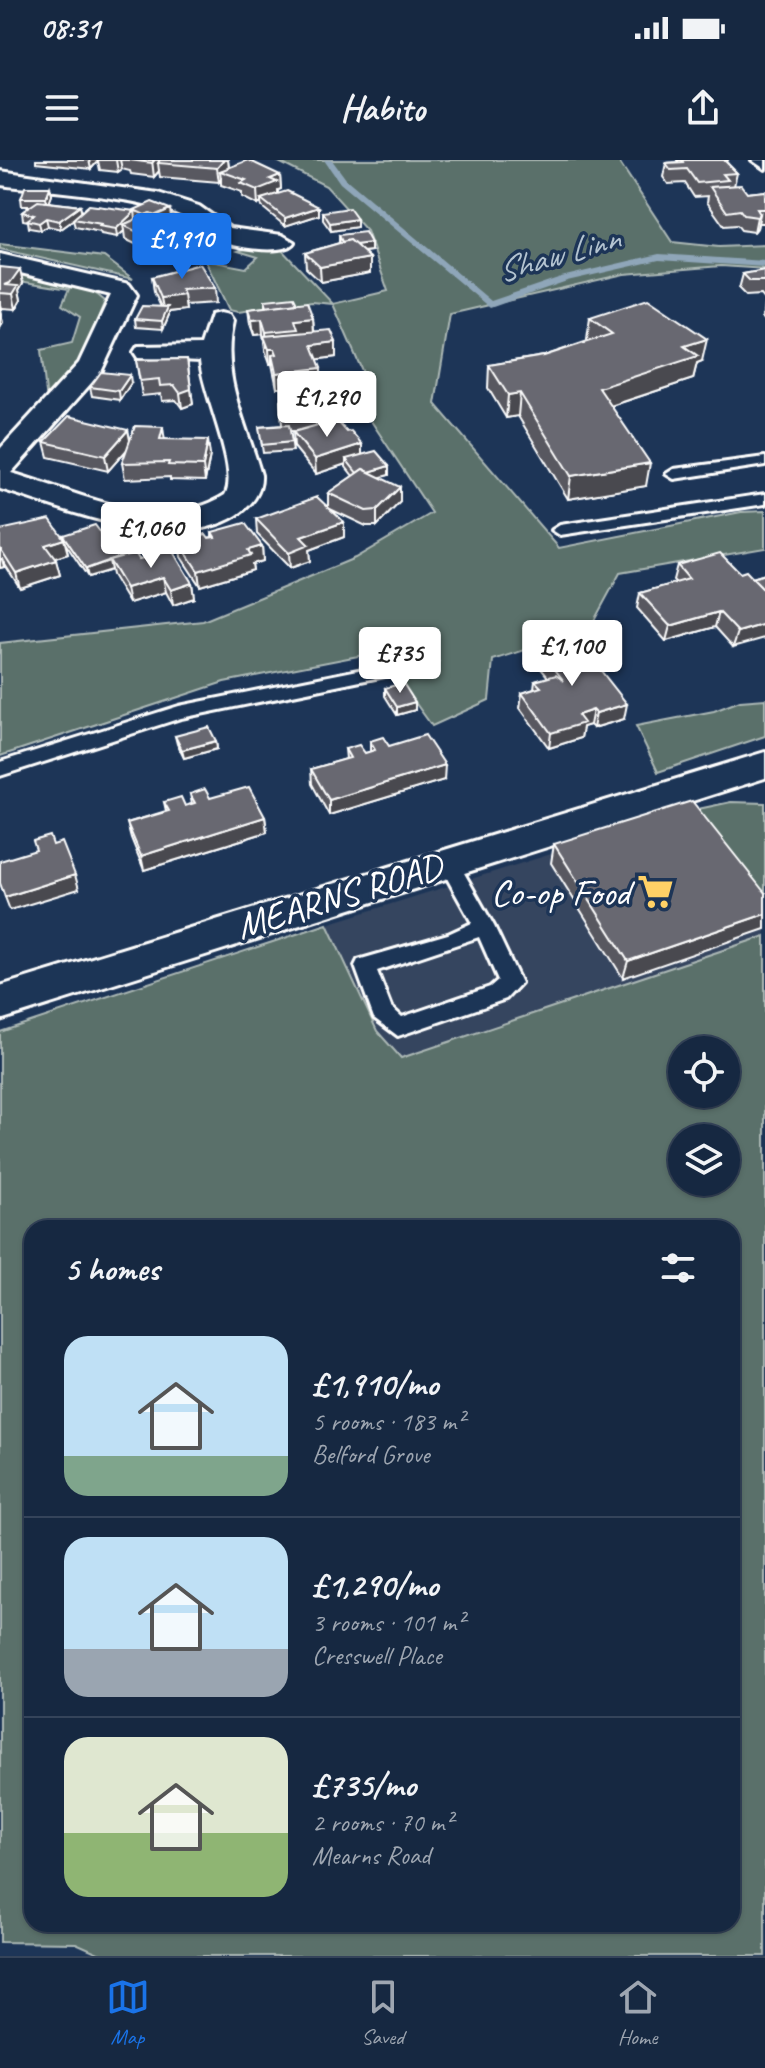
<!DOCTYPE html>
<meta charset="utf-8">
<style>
body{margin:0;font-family:Caveat,sans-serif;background:#1f3048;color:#f1f3f6;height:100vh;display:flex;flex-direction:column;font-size:30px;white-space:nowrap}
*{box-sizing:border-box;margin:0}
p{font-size:26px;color:#9ea6b1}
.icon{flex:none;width:44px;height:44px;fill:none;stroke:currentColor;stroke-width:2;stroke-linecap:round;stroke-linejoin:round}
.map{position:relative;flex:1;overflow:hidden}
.details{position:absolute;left:24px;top:1060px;width:716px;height:712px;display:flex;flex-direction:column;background:#162841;border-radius:24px;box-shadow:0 2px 6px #0004,0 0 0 2px #35445a}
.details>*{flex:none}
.tools{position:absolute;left:668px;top:876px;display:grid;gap:16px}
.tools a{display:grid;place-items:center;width:72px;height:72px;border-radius:50%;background:#162841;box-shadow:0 2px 6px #0004,0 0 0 2px #35445a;font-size:40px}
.price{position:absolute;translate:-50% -68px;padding:0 18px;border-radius:8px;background:#fff;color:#222;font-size:26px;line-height:52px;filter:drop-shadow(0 2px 4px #0008)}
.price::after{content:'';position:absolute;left:50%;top:48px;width:24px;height:18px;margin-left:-12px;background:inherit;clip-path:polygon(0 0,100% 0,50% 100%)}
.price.active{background:#1a73e8;color:#fff}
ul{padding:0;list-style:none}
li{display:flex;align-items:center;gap:24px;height:200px;padding:0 40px}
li+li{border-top:2px solid #35445a}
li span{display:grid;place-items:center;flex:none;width:224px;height:160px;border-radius:24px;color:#555}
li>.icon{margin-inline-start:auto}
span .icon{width:96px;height:96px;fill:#fffc;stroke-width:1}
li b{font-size:34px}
h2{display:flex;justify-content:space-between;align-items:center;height:96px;padding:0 40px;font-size:34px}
.status{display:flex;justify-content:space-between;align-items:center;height:56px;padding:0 40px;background:#162841;direction:ltr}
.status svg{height:22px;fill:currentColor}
header{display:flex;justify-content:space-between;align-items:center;height:104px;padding:0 40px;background:#162841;font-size:36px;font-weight:600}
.dock{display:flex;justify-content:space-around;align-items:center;height:112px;border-top:2px solid #35445a;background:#162841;font-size:22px;color:#9ea6b1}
.dock a{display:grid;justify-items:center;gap:4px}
.dock .active{color:#1a73e8}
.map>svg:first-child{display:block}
</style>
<div class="status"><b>08:31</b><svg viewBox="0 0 49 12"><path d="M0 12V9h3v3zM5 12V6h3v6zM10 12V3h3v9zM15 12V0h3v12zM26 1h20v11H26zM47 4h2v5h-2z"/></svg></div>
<header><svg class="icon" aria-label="menu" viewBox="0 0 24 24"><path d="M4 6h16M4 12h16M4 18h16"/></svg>Habito<svg class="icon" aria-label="share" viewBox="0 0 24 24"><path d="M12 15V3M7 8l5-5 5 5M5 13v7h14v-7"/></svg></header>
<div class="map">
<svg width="765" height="1796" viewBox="0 0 765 1796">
<rect width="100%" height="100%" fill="#1d3557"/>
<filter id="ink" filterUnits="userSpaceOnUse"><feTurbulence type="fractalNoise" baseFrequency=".0125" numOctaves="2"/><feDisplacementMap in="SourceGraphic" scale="16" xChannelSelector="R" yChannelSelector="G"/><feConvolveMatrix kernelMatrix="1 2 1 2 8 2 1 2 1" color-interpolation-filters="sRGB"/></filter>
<g filter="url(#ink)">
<path fill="#34445f" d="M689,651L765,749V776L401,898L377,871L327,764Z"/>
<g fill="#5a706b" stroke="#acb8b5" stroke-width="2" fill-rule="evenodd">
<path d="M275,0H618L672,82L719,87L765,85V109L721,106L624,114L450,154L435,244L559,388L741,352L765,351V388L620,413L589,470L493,500L489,540L432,566L396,516L437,502L384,491L224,522L0,596V483L203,461L355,398L432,353L371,261L367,222L333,144L312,142L238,152L229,150L205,100L246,108L258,97L238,91L251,87L280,88L333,144L388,131L367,71L326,26Z"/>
<path d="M0,84L104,97L133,119L0,89Z"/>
<path d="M0,109C32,116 80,117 105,141L82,197L47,242L41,190L72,183L80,157L62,145L69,129L0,118Z"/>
<path d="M765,539V576L658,612L636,566L714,551L740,541Z"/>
<path d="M731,642L765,643V749L689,651Z"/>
<path d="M327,764L377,871L401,898L765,776V1796H105L76,1783L0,1782V872ZM682,890H726V934H682ZM682,978H726V1022H682ZM732,1068V1764H32V1068Z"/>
</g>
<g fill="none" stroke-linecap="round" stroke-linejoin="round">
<path fill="#8fa6b9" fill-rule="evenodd" d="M324,0H332L346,19L491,141L561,117L659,94L765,101V107L659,100L567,121L490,148L340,23Z"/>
<defs>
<g id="lane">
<path d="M765,297V305L674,319L666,314L674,309Z"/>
<path d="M765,334V344L560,375L552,370L560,365Z"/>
<path d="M408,500L414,502V510L181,558L0,616V602L179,546Z"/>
<path d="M448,695L455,697L494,766L521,823L506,839L398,876L374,858L355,806L358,800L448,774L472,763L438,702ZM479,777L498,820L490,827L402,857L391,847L377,811Z"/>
</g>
<g id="street">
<path d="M752,0H765V9Z"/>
<path d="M0,11L158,33L199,46L230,68L282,75L294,82C284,97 227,86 212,78C201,72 193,62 182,56C145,37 46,31 0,25Z"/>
<path d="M220,153L229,155L233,161C220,217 246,262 261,315C262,332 251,346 237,355C173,395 66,349 0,329V310C70,327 157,378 225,335C240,311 203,235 200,201L138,198L134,192L138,186L201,185L211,155Z"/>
</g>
<g id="secondary">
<path d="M0,94L129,124L137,135L101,212L11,313L0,316V289L79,203L111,135L0,108Z"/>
<path d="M765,592V618L0,860V826Z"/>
</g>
</defs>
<use href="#lane" stroke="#fff" stroke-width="6"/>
<use href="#street" stroke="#fff" stroke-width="6"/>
<use href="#secondary" stroke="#fff" stroke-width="6"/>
<use href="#lane" fill="#1d3557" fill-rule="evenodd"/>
<use href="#street" fill="#1d3557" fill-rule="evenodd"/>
<use href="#secondary" fill="#1d3557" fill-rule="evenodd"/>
</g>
<g fill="#595961" stroke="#fff" stroke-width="2">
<path d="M36,0H228L229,7L280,15L281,29L278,30V34L319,47V55L285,66L262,47L261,43L258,45L242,37V32L221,25V19L219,22L160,17L159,11L154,17L131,14L130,11L122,9L118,12L100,10L98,1L91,9L36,3Z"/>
<path d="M677,0H728L727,3L737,13L734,26L747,33L765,31V63H758L757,68L754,72L741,70L737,65L724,66L707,42L708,36L694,37L685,23L668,24L663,17L666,3L678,2Z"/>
<path d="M50,27L52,35L49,42L80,46L81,52L134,51L171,57L165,60L194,73L196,87L168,100L125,79L124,71L117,77L101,74L100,72L75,67L73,60L61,69L48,66L41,70L29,68L28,61L23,60L22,52L30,46H22L21,38Z"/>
<path d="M323,52L357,59V67L331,71L323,60Z"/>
<path d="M339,75L371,91L363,92L370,98V113L321,122L306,108L305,93L339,83Z"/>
<path d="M0,107L23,123L19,130L21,140L16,149L2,148L0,150L3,163L0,168Z"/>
<path d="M765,110V140L761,135L746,136L739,129L743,114Z"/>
<path d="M152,117L215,128L216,143L185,145L186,150L169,152V155L163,169L136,167L135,159L161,147L154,132Z"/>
<path d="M265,140L297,143L313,158L314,171L336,182V197L317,199L331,246V261L316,262V265L347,272L362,284V295L389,306V315L380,317L400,342L377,366H366L330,349L344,362V377L309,390L310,401L290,408L257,374L256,359L328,347V333L353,316L346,307V304L316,314L294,287L293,272L296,271H290L293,291L263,293L259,267L282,265L280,240H282L281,228H277L272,204H270L265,190L263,174L254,175L250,164L248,149L265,147Z"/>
<path d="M765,144V161L762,157Z"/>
<path d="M590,158L702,201L697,203L693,219L611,246L646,326L568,339L518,256L506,258L488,228L489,205L544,196L588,181L587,180Z"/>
<path d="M187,199L193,244L182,248L176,240L162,241L161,234L142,236L136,200Z"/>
<path d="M131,223L120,240L92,236L90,227Z"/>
<path d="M128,270L130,280L165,279L210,295L205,321L170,320V317L125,319L122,303L127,289L108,311L48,297L44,282Z"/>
<path d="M0,370L64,379L63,375L119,397L139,399L192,423L194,438L173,445L166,432L129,443L112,415L111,410L88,417L65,383L68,394L55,398L60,415L20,428L2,400L4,407L0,408Z"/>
<path d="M212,372L262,386L263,401L252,404L253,410L200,426L181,397L179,382L212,377Z"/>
<path d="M677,405L740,413L752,418L765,414L733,487L715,467L666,481L637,448L640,433L676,423L673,420Z"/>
<path d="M540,490L624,559L593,568L590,565L583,567L581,578L549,588L520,548L522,533L534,529L535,521L548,517L538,505Z"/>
<path d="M385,528L415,542V550L397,555L385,536Z"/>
<path d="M175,576L216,581L217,589L184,598L177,584Z"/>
<path d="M370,581L389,586L444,620L329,655L312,624L311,609L346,599L345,589L365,593L370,592Z"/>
<path d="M190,634L210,638L265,657L267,672L144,710L131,678L127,663L166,651L164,642L185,646L192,644Z"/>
<path d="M554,684L765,733L623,818L551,703Z"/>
</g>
<g fill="#49494f" stroke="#fff" stroke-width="2">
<path d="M89,0H98V1L91,9Z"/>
<path d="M116,0H120L122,9L118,12Z"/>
<path d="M152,0H162L158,3L159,11L154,17Z"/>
<path d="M224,0H228L229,9L220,11L221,19L219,22L217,8Z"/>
<path d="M280,15L281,29L278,30V36L261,39V43L258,45L257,30L270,19Z"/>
<path d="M50,27L52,35L48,46L46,38Z"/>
<path d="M80,46L82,54L61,69L59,61Z"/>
<path d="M319,47V55L285,66V58Z"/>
<path d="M170,49L171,57L153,66L151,58Z"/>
<path d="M135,51L136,59L123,65L124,71L117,77L116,69Z"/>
<path d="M760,54L757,68L754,72L757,57Z"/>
<path d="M46,58L48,66L41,70L39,63Z"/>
<path d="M357,59V67L331,71L330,63Z"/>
<path d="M194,73L196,87L168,100L166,86Z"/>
<path d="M371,83V91L345,94L344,86Z"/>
<path d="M370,98V113L321,122L320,107Z"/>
<path d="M20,109L23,123L19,130L21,140L16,149L13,134L5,125Z"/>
<path d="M184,135L186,150L169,152V155L163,169L162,161L164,153L161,138Z"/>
<path d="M0,141L2,148L0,150L3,163L0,168Z"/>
<path d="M313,158L314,173L299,183L267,187L266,172L295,160Z"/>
<path d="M262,159L263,174L254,175L252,160Z"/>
<path d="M707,179L702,201L697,203L693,219L595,251L599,228L684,186Z"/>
<path d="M336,182V197L313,200L312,185Z"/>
<path d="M269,189H275L276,204L272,195V204H270Z"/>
<path d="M187,199L193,244L182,248L180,233Z"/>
<path d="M321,208V223L280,218L281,228H277L276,213Z"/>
<path d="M130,215L131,223L120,240L119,231Z"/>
<path d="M520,233L518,256L506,258L508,235Z"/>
<path d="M163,267L165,282L160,279Z"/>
<path d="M128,270L131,285L108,311L105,296Z"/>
<path d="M208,280L210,295L205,321L203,306Z"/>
<path d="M362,284V299H346V304L316,314L315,299Z"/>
<path d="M650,303L646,326L568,339L571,316Z"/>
<path d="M389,306V315L359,323V315Z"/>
<path d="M400,327V342L377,366V350Z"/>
<path d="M344,362V377L309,390L310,401L290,408L289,393L301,377Z"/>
<path d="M64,379L68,394L49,400L45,385Z"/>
<path d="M262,386L263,401L252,404L253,410L200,426L198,411L248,390Z"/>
<path d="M0,399H2L4,407L0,408Z"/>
<path d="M56,400L60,415L20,428L16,413Z"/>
<path d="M109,401L111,410L88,417L86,409Z"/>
<path d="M163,417L166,432L129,443L126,428Z"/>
<path d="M192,423L194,438L173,445L171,430Z"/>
<path d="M719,452L715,467L666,481L670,466Z"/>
<path d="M765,464V478L733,487L738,472Z"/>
<path d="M415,542V550L397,555V547Z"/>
<path d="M627,544L624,559L593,568L596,553Z"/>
<path d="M593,550L590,565L583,567L581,578L549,588L551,573L578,555Z"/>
<path d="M216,581L217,589L184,598L182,590Z"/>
<path d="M445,605L444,620L329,655V640Z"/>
<path d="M265,657L267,672L144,710L141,696Z"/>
<path d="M75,715L79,729L10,750L5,737Z"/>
<path d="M765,754V769L623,818L628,801Z"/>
</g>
<g fill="#686871" stroke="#fff" stroke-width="2">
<path d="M129,0H155L152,3Z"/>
<path d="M160,0H224L217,8L158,3Z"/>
<path d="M248,0L280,15L270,19L277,22L257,30L241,23L246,20L220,11Z"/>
<path d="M682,0H724L737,13L723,14L728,20L697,23L687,9L671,10L666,3L683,2Z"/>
<path d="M741,25L747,33L765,31V49H757L760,54L757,57L744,55L740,50L727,52L710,27Z"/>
<path d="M25,27H50L46,38H21Z"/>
<path d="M287,31L319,47L285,58L261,39Z"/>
<path d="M38,41L80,46L59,61L46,58L39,63L27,60L34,55L22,52Z"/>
<path d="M152,42L170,49L156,55L150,53L145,55L134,50Z"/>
<path d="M89,45L135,51L116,69L99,66L101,64L73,59Z"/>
<path d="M349,48L357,59L330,63L323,52Z"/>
<path d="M150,53L194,73L166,86L123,65Z"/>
<path d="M365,72L371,83L355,85L350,80L342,82L339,75Z"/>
<path d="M350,80L370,98L320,107L305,93Z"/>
<path d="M200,104L215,128L182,130L184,135L161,138L152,117Z"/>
<path d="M0,107L20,109L10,123L5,125L18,126L13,134L0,133Z"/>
<path d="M765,110V121H750L743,114Z"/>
<path d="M294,137L297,143L267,147L265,140Z"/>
<path d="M648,139L707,179L684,186L698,196L599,228L650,303L571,316L520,233L508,235L489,205L544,196L612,174L590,158Z"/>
<path d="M307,142L313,158L295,160L298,169L266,172L262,159L252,160L248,149Z"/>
<path d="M142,146L168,147L162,161L135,159Z"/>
<path d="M331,170L336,182L312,185L321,208L276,213L272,195L277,194L275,189H269L264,176Z"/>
<path d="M187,199L191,229L180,233L174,225L160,226L159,219L140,221L136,200Z"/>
<path d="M101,212L130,215L119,231L90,227Z"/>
<path d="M324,215L331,246L315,247L316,255L282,257L280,240H290L289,230H282L280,218Z"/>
<path d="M69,256L128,270L105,296L44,282Z"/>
<path d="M336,260L347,272L351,271L362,284L315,299L293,272Z"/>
<path d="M289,265L292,282L262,285L259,267Z"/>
<path d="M135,266L163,267L160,279L208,280L203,306L168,305L169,302L122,303Z"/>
<path d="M376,291L389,306L369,312L363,309L357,313L346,299Z"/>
<path d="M363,309L400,327L377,350L366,351L328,333Z"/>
<path d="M317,337L344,362L301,377L309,385L289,393L256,359Z"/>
<path d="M50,359L64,379L45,385L56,400L16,413L0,388V370Z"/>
<path d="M245,363L262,386L248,390L251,395L198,411L179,382L206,374L209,378L215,377L212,372Z"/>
<path d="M95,365L119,397L86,409L63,375Z"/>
<path d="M172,390L192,423L171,430L163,417L126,428L109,400L135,393L139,399Z"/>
<path d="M720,393L740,413L746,411L765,431V464L738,472L719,452L670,466L640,433L689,419L677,405Z"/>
<path d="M765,414V431L752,418Z"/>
<path d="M576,479L627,544L596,553L593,550L578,555L584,563L551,573L522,533L541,527L535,521L556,515L564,521L540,490Z"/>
<path d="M403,523L415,542L397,547L385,528Z"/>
<path d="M209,567L216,581L182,590L175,576Z"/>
<path d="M425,575L445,605L329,640L311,609L350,598L345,589L359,585L365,593L375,590L370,581L383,577L389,586Z"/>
<path d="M249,627L265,657L141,696L127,663L169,651L164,642L181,637L185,646L195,643L190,634L205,629L210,638Z"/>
<path d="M692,641L765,733V754L628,801L554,684Z"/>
<path d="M50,676L53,685L62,682L75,715L5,737L0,723V701L36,690L33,681Z"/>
</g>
</g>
<defs>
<symbol id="supermarket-bare" viewBox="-9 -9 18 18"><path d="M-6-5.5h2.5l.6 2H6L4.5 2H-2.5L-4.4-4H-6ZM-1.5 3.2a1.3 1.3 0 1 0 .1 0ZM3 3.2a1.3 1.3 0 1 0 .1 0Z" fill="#ffd166" stroke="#1d3557" stroke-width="2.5" paint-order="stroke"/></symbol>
</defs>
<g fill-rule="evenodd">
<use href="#supermarket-bare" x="630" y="706" width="51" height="51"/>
</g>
<g text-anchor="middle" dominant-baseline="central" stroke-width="7" stroke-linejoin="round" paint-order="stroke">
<g font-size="34" font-style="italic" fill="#b4c4d1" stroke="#1d3557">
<text transform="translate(558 94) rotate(-16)">Shaw Linn</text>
</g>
<g font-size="38" fill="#fff" stroke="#1d3557" text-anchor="end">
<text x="630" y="732">Co-op Food</text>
</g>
<g font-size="38" fill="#fff" stroke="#1d3557">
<text transform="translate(339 736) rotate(-17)">MEARNS ROAD</text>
</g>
</g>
</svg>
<div class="tools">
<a><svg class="icon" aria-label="locate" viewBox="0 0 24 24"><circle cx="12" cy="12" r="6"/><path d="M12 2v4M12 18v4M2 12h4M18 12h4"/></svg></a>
<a><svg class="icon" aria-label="layers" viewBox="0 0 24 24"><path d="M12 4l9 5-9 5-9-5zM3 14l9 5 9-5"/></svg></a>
</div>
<b class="price active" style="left:182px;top:121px">£1,910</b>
<b class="price" style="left:327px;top:279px">£1,290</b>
<b class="price" style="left:151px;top:410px">£1,060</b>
<b class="price" style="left:572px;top:528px">£1,100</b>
<b class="price" style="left:400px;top:535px">£735</b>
<section class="details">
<h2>5 homes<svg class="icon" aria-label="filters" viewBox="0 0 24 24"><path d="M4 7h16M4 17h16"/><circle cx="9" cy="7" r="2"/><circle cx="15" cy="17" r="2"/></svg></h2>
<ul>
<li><span style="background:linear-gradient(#bfe0f5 75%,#7fa58c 0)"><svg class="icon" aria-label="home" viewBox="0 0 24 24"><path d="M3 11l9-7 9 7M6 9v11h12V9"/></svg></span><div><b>£1,910/mo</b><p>5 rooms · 183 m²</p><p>Belford Grove</p></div></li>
<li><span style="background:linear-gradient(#bfe0f5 70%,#9aa5b1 0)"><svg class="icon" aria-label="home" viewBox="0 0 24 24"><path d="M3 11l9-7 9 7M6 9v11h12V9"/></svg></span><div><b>£1,290/mo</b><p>3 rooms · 101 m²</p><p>Cresswell Place</p></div></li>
<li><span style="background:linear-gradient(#dfe7d0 60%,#8fb573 0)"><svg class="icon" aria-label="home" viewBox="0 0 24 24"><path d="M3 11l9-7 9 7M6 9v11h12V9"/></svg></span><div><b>£735/mo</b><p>2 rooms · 70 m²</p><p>Mearns Road</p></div></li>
</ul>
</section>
</div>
<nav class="dock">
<a class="active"><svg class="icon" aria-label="map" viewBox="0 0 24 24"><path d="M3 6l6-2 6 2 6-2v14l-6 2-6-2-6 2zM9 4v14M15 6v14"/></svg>Map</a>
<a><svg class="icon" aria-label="saved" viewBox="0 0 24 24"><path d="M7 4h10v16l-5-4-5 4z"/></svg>Saved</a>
<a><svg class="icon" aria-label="home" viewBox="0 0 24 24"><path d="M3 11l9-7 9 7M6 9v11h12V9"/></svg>Home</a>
</nav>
